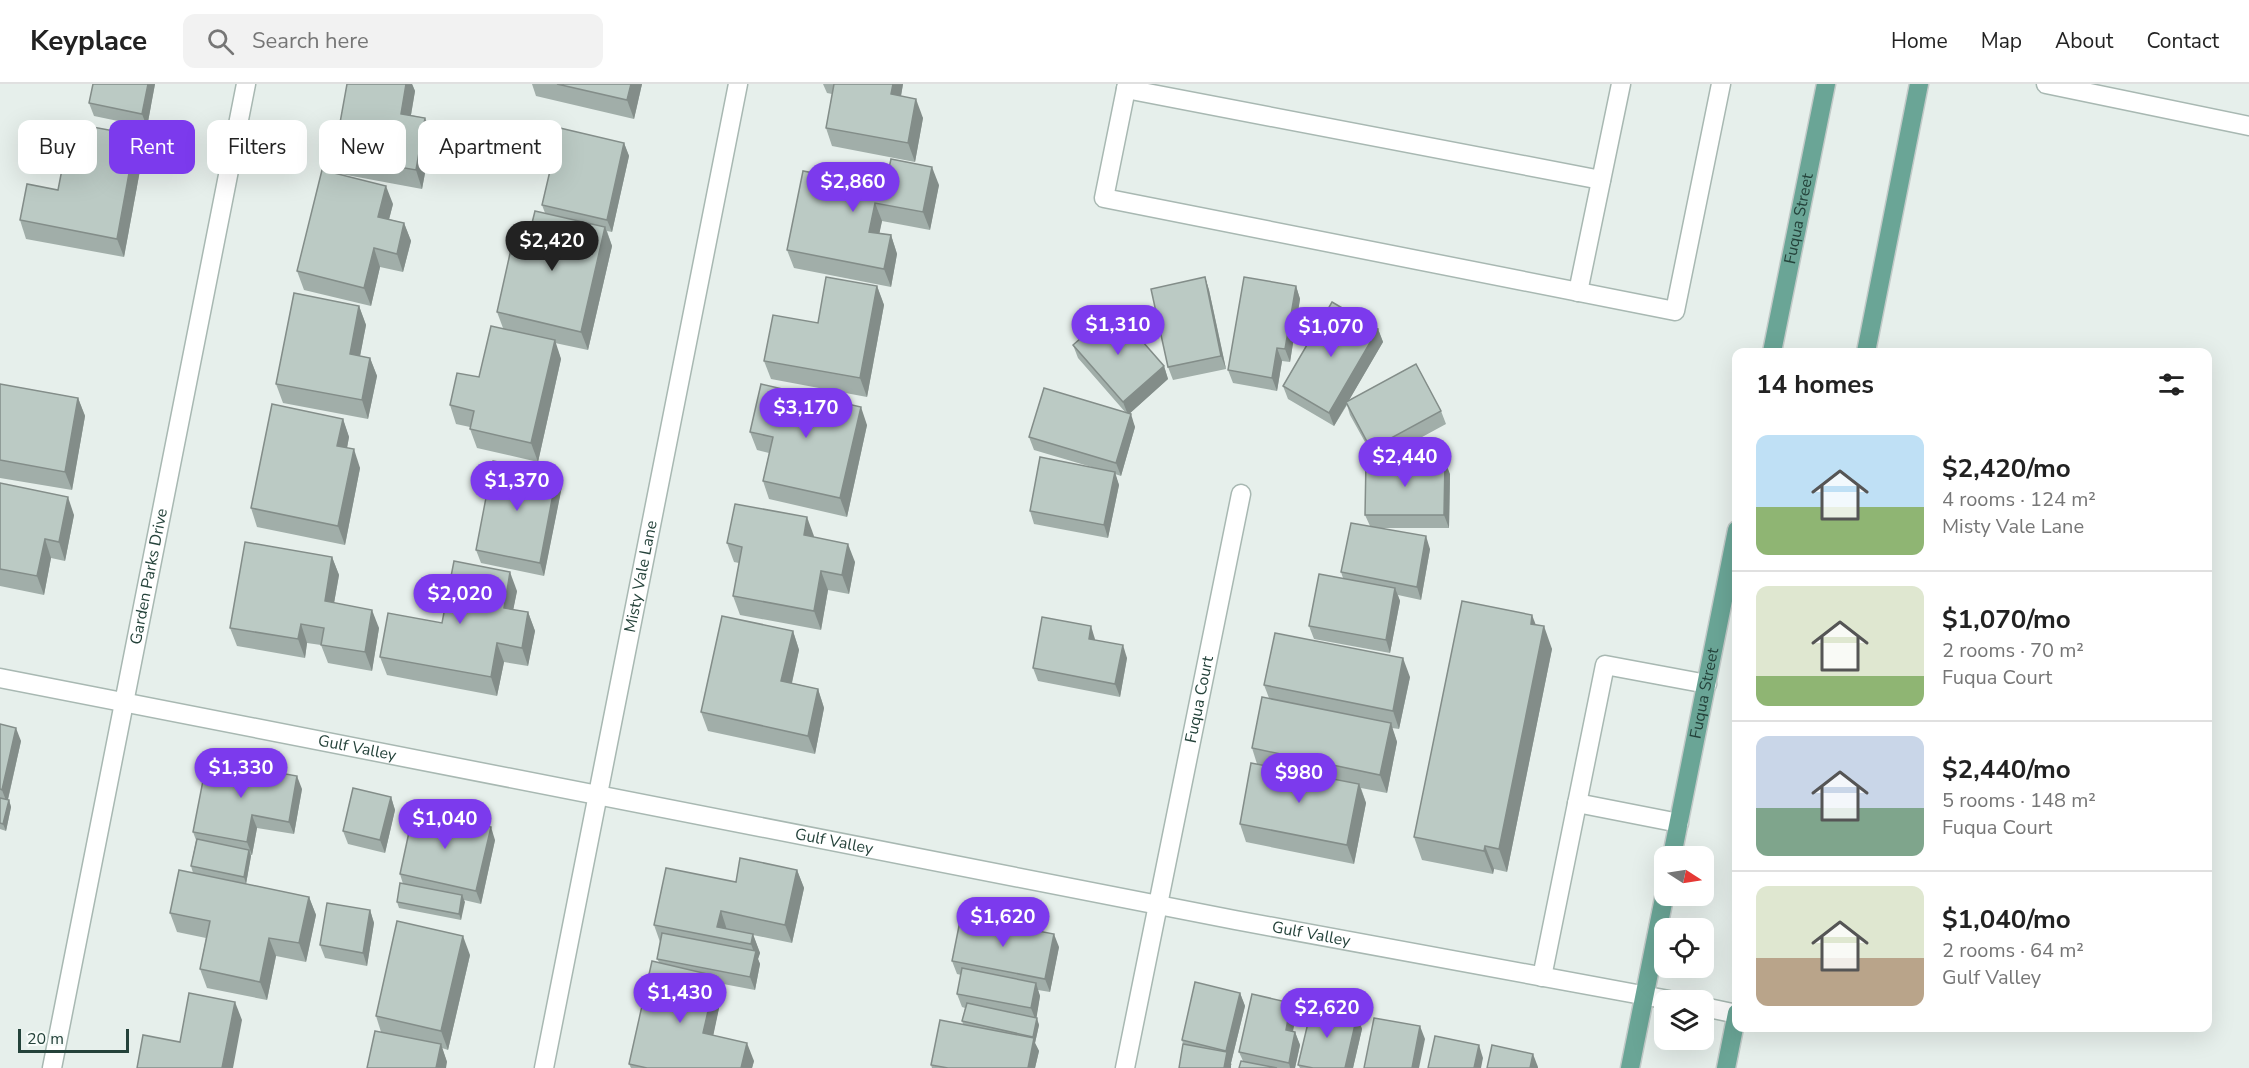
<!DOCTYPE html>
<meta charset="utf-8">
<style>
body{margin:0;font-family:"Nunito Sans",sans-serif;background:#f2f2f2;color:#222;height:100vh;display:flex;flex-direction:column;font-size:22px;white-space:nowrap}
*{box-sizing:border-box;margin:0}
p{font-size:20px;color:#767676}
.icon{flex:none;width:33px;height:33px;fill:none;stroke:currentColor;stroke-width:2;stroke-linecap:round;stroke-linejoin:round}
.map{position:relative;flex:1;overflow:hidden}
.drawer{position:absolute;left:1732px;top:264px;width:480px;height:684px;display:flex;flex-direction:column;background:#fff;border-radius:12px;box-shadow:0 6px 24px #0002}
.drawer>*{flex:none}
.top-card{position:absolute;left:18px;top:36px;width:570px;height:54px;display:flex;gap:12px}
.needle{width:39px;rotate:102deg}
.fabs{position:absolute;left:1654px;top:762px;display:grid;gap:12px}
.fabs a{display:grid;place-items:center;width:60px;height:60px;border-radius:12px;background:#fff;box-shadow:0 6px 24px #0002;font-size:30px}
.scale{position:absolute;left:18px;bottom:15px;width:111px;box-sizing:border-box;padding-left:6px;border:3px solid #24423a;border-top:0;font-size:16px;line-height:21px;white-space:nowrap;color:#24423a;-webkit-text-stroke:4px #f7fbf9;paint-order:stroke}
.price{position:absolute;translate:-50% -51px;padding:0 14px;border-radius:21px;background:#7c3aed;color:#fff;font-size:20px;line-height:39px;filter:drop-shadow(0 2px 3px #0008)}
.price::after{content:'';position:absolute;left:50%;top:36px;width:18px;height:14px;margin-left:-9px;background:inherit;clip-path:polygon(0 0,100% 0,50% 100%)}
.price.current{background:#222;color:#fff}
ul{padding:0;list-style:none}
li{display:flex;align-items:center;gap:18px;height:150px;padding:0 24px}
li+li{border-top:2px solid #e0e0e0}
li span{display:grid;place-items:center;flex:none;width:168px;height:120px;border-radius:12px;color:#555}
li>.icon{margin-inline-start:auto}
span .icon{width:72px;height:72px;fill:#fffc;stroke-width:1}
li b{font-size:26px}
h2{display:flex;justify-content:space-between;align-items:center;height:72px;padding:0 24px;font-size:26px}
.tag{padding:0 21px;border-radius:12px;background:#fff;box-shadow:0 6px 24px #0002;font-size:21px;line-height:54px}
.tag.current{background:#7c3aed;color:#fff}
header{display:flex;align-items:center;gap:36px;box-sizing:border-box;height:84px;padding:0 30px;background:#fff;border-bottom:2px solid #e0e0e0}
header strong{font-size:28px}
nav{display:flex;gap:33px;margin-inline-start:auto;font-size:21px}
.search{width:420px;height:54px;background:#f2f2f2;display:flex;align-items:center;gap:15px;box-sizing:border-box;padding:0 21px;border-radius:12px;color:#767676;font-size:22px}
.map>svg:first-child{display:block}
</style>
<header>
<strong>Keyplace</strong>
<div class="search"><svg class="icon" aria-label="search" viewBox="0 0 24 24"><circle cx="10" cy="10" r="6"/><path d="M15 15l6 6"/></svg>Search here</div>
<nav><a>Home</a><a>Map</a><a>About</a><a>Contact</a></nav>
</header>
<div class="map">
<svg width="2249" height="984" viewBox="0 0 2249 984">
<rect width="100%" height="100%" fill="#e6efeb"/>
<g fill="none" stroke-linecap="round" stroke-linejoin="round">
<defs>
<g id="minor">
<path d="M1127,0L1104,114L1675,227L1721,0"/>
<path d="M2046,0L2249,42"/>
<path d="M1126,5L1601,96"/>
<path d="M1578,208L1621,0"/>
<path id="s1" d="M0,594L1235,836L1669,916"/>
<path d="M1577,719L1679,739"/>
<path d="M1542,893L1605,581L1707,600"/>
<path d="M1704,923L1737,930"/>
<path id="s2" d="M52,984L246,0"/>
<path id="s3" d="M544,984L738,0"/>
<path id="s4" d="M1125,984L1241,410"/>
</g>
<g id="major">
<path id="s5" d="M1772,268L1826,0"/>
<path d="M1866,268L1919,0"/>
<path id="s6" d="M1672,772L1737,446"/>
<path d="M1630,984L1665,809"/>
<path d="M1726,984L1737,929"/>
</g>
</defs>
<use href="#minor" stroke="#a8b8b2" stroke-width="21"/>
<use href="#major" stroke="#c2cac8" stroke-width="21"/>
<use href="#minor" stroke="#fff" stroke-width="18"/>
<use href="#major" stroke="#6aa596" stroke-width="18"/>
</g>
<g fill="#a1aea9">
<path d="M155,0L147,43L94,32L89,19Z"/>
<path d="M347,0H412L415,7L411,31L425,34L432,52L422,105L341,90L334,72Z"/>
<path d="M532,0H642L634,35L536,12Z"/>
<path d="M823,0H903L901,12L923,34L915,78L832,62L826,44L832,10L827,9Z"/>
<path d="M136,51L143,70L124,173L26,155L20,136L58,106Z"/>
<path d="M624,59L629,72L612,148L607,147L612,162L588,266L555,259L561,275L538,378L477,364L470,345V343L456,340L450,321L479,293L503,244L497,228L527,159L545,129L542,121Z"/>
<path d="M939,101L930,146L882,137L879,149L891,151L897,170L891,203L794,184L787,166L885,103Z"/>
<path d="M393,120L389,135L404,139L411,157L403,188L380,183L371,222L304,206L297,187Z"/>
<path d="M1205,193L1209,206L1226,285L1173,296L1168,283Z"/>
<path d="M877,202L884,221L867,313L771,295L764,277L818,239Z"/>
<path d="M1296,202L1300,215L1290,278L1282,277L1277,307L1233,299L1228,286Z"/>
<path d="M359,222L366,241L360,272L370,274L377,292L368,335L283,319L276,300Z"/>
<path d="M1378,245L1383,258L1349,316L1441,327L1446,340L1378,377L1450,390L1449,444H1380L1430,465L1421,516L1398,511L1400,517L1390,569L1314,555L1309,542L1343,494L1341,488L1370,442L1365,431L1375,376L1350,331L1347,321L1334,342L1288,315L1283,302Z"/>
<path d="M1073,261L1164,282L1168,295L1129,330L1135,343L1121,392L1115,390L1119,401L1108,454L1034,440L1030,427L1095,384L1034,366L1029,353L1126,329L1078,274Z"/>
<path d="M0,300L78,314L85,332L72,406L0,394Z"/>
<path d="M343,335L349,353L347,364L360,384L345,461L257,443L251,424Z"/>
<path d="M867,341L847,433L769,415L763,397L769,369L757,366L750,348Z"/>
<path d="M0,399L74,431L65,477L51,474L44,511L0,502Z"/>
<path d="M562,402L544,492L481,479L476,466Z"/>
<path d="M814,452L813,453L855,478L849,510L828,506L821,546L740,531L733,512L739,479L734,478L727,459Z"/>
<path d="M332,473L339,491L334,519L379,544L372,587L328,579L321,561L307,559L305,574L237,562L230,544Z"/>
<path d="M517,507L513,526L528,528L535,547L528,582L504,578L497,612L387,591L380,573L442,539Z"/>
<path d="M1536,541L1552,565L1507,788L1494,785L1493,790L1422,776L1414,753Z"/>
<path d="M793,547L799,566L792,599L818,605L824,624L815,670L708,647L701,628Z"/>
<path d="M1095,555V556L1127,574L1120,613L1038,597L1033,584Z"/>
<path d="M1410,593L1399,645L1392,644L1397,658L1387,709L1361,704L1366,719L1354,780L1246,758L1240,740L1257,680L1252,664L1269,614L1264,601Z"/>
<path d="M0,640L21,657L8,716H9L11,723L6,747L0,745Z"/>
<path d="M302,705L294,750L257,744L252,771H251V772L246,800L193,789L191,782L196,756L193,748Z"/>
<path d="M391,713L395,726L385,769L348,760L343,747Z"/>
<path d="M495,756L481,820L464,816L461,836L399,824L397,818L403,800L400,790Z"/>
<path d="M797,786L804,804L792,859L753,851L760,869L758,875L760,880L755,906L718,899L722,910L713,951L754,977L752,984H631L629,980L659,878L657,875L660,858L654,841L736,798Z"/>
<path d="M309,813L316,831L306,878L276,872L267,916L207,904L200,885L206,854L177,848L170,829Z"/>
<path d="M370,826L374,839L367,882L325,874L320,861Z"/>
<path d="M1059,863L1050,908L1038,906L1040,912L1036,934L1039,941L1035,959L1039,967L1035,984H932L931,981L963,940L962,937L965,924L962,923L957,910L961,891L957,890L952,877Z"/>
<path d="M470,871L448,966L442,964L447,978L381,948L376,932Z"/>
<path d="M1240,909L1245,922L1231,979L1232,981L1183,960L1182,956Z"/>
<path d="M1291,919L1296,932L1293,948H1295L1300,961L1295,984H1239L1243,977L1239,968Z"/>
<path d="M1357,932L1362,945L1353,984H1300L1298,981Z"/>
</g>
<g fill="#838d89">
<path d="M148,0H155L147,43L142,30Z"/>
<path d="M406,0H412L415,7L408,48L401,30Z"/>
<path d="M631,0H642L634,35L627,16Z"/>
<path d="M893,0H903L898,29L891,10Z"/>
<path d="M916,15L923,34L915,78L908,59Z"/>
<path d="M425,34L432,52L422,105L416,86Z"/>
<path d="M136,51L143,70L124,173L117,155Z"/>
<path d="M624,59L629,72L612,148L607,136Z"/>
<path d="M932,83L939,101L930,146L923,128Z"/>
<path d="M386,102L393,120L385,151L378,133Z"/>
<path d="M875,119L882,137L876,166L869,148Z"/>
<path d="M404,139L411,157L403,188L397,170Z"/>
<path d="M605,143L612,162L588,266L581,248Z"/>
<path d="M891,151L897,170L891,203L884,185Z"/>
<path d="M374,164L380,183L371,222L364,204Z"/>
<path d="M1205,193L1209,206L1226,285L1221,272Z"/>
<path d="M877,202L884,221L867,313L860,294Z"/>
<path d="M1296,202L1300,215L1290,278L1285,265Z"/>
<path d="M359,222L366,241L357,288L350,270Z"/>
<path d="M1378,245L1383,258L1334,342L1329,329Z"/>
<path d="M555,256L561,275L538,378L531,359Z"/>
<path d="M1277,264L1282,277L1277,307L1272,294Z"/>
<path d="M370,274L377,292L368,335L362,316Z"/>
<path d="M1164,282L1168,295L1128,331L1123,318Z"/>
<path d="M78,314L85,332L72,406L65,388Z"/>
<path d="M861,323L867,341L847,433L840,414Z"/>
<path d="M1131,330L1135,343L1121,392L1116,379Z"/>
<path d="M343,335L349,353L344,380L337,362Z"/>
<path d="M354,365L360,384L345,461L338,442Z"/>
<path d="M1445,377L1450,390L1449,444L1444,431Z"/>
<path d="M1115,388L1119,401L1108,454L1104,441Z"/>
<path d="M557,389L562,402L544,492L540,479Z"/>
<path d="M68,413L74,431L65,477L59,458Z"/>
<path d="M807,433L814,452L810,470L804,451Z"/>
<path d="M1426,452L1430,465L1421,516L1417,503Z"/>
<path d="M45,455L51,474L44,511L37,492Z"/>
<path d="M848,460L855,478L849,510L842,491Z"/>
<path d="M332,473L339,491L331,536L325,517Z"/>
<path d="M821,487L828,506L821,546L814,527Z"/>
<path d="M510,488L517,507L510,542L504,524Z"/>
<path d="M1395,504L1400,517L1390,569L1386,556Z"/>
<path d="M372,526L379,544L372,587L365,568Z"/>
<path d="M528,528L535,547L528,582L522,564Z"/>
<path d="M1532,531L1541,554L1531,540Z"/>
<path d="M301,540L307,559L305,574L298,555Z"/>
<path d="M1091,542L1095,555L1093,568L1089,555Z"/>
<path d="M1544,542L1552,565L1507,788L1499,765Z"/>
<path d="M793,547L799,566L788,616L781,597Z"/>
<path d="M497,559L504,578L497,612L491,593Z"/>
<path d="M1123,561L1127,574L1120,613L1115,600Z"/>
<path d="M1403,574L1410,593L1399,645L1393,627Z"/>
<path d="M818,605L824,624L815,670L808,652Z"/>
<path d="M1391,639L1397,658L1387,709L1380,691Z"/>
<path d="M16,644L21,657L7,719L2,706Z"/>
<path d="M297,692L302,705L294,750L289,738Z"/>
<path d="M1359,700L1366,719L1354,780L1347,761Z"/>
<path d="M391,713L395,726L385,769L380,756Z"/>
<path d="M9,716L11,723L6,747L3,740Z"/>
<path d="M252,731L257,744L252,771L247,758Z"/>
<path d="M491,743L495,756L481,820L476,807Z"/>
<path d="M1485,762L1494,785L1493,790L1484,767Z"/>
<path d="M249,766L251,772L246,800L244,793Z"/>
<path d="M797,786L804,804L792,859L785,841Z"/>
<path d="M462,811L465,818L461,836L459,830Z"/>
<path d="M309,813L316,831L306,878L299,859Z"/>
<path d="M370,826L374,839L367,882L363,869Z"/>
<path d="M721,827L727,846L717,843Z"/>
<path d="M753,850L760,869L758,875L760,880L755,906L750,893L755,871L751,860Z"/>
<path d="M1054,850L1059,863L1050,908L1045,895Z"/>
<path d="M463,852L470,871L448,966L441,947Z"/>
<path d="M269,854L276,872L267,916L260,898Z"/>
<path d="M716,892L722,910L710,967L703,949Z"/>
<path d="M1036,899L1040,912L1036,937L1031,924Z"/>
<path d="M1240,909L1245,922L1231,979V984H1224L1227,969L1226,967Z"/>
<path d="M235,918L242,936L233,984H222Z"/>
<path d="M1291,919L1296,932L1290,959L1286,946Z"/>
<path d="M1357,932L1362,945L1353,984H1345Z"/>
<path d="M1037,934L1039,941L1035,959L1039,967L1035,984H1028Z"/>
<path d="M1420,942L1425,955L1419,984H1412Z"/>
<path d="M1295,948L1300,961L1295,984H1290L1289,979Z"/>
<path d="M747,959L754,977L752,984H741Z"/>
<path d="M441,960L447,978L446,984H436Z"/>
<path d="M1479,961L1483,974L1481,984H1474Z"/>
<path d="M1533,970L1538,983V984H1530Z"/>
</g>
<g fill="#bbcac4" stroke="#838d89" stroke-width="1.5">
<path d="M93,0H148L142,30L89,19Z"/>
<path d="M347,0H406L401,30L425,34L416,86L334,72Z"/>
<path d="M557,0H631L627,16Z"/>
<path d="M834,0H893L891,10L916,15L908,59L826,44Z"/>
<path d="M71,39L136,51L117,155L20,136L27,100L58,106Z"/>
<path d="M560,44L624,59L607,136L542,121Z"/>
<path d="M891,75L932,83L923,128L875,119L869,148L891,151L884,185L787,166L803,87L885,103Z"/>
<path d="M322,86L386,102L378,133L404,139L397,170L374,164L364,204L297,187Z"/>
<path d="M535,127L605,143L581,248L497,228L513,156L527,159Z"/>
<path d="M826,193L877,202L860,294L764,277L773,231L818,239Z"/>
<path d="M1205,193L1221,272L1168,283L1151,205Z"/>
<path d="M1244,193L1296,202L1285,265L1277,264L1272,294L1228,286Z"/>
<path d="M294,209L359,222L350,270L370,274L362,316L276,300Z"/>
<path d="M1332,218L1378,245L1329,329L1283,302Z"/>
<path d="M1114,225L1164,282L1123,318L1073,261Z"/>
<path d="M491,242L555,256L531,359L470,345L474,327L450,321L457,289L479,293Z"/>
<path d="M1416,280L1441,327L1371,365L1346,318Z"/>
<path d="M0,300L78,314L65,388L0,376Z"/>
<path d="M761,300L861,323L840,414L763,397L773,353L750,348Z"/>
<path d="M1044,304L1131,330L1116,379L1029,353Z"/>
<path d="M272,320L343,335L337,362L354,365L338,442L251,424Z"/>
<path d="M1040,373L1115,388L1104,441L1030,427Z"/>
<path d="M1366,376L1445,377L1444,431H1365Z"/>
<path d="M493,377L557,389L540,479L476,466Z"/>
<path d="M0,399L68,413L59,458L45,455L37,492L0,485Z"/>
<path d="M735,420L807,433L804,451L848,460L842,491L821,487L814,527L733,512L742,463L727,459Z"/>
<path d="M1351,439L1426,452L1417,503L1341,488Z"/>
<path d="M245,458L332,473L325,517L372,526L365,568L321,561L324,544L301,540L298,555L230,544Z"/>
<path d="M454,477L510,488L504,524L528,528L522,564L497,559L491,593L380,573L388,529L442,539Z"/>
<path d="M1319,490L1395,504L1386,556L1309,542Z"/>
<path d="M1462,517L1532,531L1531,540L1544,542L1499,765L1485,762L1484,767L1414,753Z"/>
<path d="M722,532L793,547L781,597L818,605L808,652L701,628Z"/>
<path d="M1042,533L1091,542L1089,555L1123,561L1115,600L1033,584Z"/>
<path d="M1275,549L1403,574L1393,627L1264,601Z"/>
<path d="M1262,613L1391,639L1380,691L1252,664Z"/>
<path d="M0,640L16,644L2,706L0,705Z"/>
<path d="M207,676L297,692L289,738L252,731L247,758L193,748Z"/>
<path d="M1251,679L1359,700L1347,761L1240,740Z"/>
<path d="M353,704L391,713L380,756L343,747Z"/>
<path d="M0,714L9,716L3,740L0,739Z"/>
<path d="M414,725L491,743L476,807L400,790Z"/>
<path d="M197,755L249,766L244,793L191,782Z"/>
<path d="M740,774L797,786L785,841L721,827L717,843L753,850L751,860L654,841L666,784L736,798Z"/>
<path d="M179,786L309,813L299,859L269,854L260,898L200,885L210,837L170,829Z"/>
<path d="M400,799L462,811L459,830L397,818Z"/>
<path d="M327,819L370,826L363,869L320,861Z"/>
<path d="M961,832L1054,850L1045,895L952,877Z"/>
<path d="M397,837L463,852L441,947L376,932Z"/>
<path d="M662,849L756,867L750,893L657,875Z"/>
<path d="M652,877L716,892L703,949L747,959L741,984H647L629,980Z"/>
<path d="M962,884L1036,899L1031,924L957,910Z"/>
<path d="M1195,898L1240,909L1226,967L1182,956Z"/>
<path d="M189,909L235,918L222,984H137L143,951L180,958Z"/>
<path d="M1252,910L1291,919L1286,946L1295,948L1289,979L1239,968Z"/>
<path d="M967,919L1037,934L1033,953L962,937Z"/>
<path d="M1312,922L1357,932L1345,984H1313L1298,981Z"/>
<path d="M1374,934L1420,942L1412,984H1364Z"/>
<path d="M940,936L1034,954L1028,984H948L931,981Z"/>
<path d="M375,947L441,960L436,984H367Z"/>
<path d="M1435,952L1479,961L1474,984H1428Z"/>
<path d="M1183,960L1227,968L1224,984H1179Z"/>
<path d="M1492,961L1533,970L1530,984H1487Z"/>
<path d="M1241,977L1277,984H1239Z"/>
</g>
<g text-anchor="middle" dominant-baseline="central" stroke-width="6" stroke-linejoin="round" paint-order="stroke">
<g font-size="16" fill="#24423a" stroke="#f7fbf9">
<text stroke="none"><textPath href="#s5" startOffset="136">Fuqua Street</textPath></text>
<text stroke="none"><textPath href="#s2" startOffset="501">Garden Parks Drive</textPath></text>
<text stroke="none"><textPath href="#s3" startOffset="501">Misty Vale Lane</textPath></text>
<text stroke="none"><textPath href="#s6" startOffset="166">Fuqua Street</textPath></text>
<text stroke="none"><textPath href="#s4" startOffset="376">Fuqua Court</textPath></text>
<text stroke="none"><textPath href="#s1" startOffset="364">Gulf Valley</textPath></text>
<text stroke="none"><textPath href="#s1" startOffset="850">Gulf Valley</textPath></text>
<text stroke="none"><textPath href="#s1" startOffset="1336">Gulf Valley</textPath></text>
</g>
</g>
</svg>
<div class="fabs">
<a><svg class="needle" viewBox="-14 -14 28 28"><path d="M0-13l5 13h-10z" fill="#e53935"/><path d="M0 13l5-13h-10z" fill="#767676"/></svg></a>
<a><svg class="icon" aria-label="locate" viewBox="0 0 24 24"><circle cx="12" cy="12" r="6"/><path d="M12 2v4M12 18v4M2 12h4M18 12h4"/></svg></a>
<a><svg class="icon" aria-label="layers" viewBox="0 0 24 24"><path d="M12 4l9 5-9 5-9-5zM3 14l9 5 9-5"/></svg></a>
</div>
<div class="scale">20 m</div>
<b class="price" style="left:853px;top:129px">$2,860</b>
<b class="price current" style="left:552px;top:188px">$2,420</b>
<b class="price" style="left:1118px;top:272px">$1,310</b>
<b class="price" style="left:1331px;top:274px">$1,070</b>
<b class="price" style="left:806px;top:355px">$3,170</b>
<b class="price" style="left:1405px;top:404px">$2,440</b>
<b class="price" style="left:517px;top:428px">$1,370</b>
<b class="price" style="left:460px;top:541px">$2,020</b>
<b class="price" style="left:241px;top:715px">$1,330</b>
<b class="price" style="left:1299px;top:720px">$980</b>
<b class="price" style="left:445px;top:766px">$1,040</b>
<b class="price" style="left:1003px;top:864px">$1,620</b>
<b class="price" style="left:680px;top:940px">$1,430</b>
<b class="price" style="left:1327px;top:955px">$2,620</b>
<div class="top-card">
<a class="tag">Buy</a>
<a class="tag current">Rent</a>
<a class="tag">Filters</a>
<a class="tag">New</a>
<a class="tag">Apartment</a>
</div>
<section class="drawer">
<h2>14 homes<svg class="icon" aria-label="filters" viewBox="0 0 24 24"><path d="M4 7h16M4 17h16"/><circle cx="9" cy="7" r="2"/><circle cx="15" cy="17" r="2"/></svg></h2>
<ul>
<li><span style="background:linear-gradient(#bfe0f5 60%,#8fb573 0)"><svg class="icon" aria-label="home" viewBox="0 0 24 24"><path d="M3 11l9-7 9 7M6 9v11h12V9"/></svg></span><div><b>$2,420/mo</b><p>4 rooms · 124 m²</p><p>Misty Vale Lane</p></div></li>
<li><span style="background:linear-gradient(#dfe7d0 75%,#8fb573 0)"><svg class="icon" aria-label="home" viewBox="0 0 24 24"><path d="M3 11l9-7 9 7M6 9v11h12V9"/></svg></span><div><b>$1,070/mo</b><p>2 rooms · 70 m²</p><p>Fuqua Court</p></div></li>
<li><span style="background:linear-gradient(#c9d6e8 60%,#7fa58c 0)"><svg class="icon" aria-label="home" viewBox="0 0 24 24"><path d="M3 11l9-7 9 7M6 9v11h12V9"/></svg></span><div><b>$2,440/mo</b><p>5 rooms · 148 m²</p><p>Fuqua Court</p></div></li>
<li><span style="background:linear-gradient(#dfe7d0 60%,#b9a48a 0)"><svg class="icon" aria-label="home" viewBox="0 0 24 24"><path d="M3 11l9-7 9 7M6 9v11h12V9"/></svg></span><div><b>$1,040/mo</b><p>2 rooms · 64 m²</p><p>Gulf Valley</p></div></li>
</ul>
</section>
</div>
